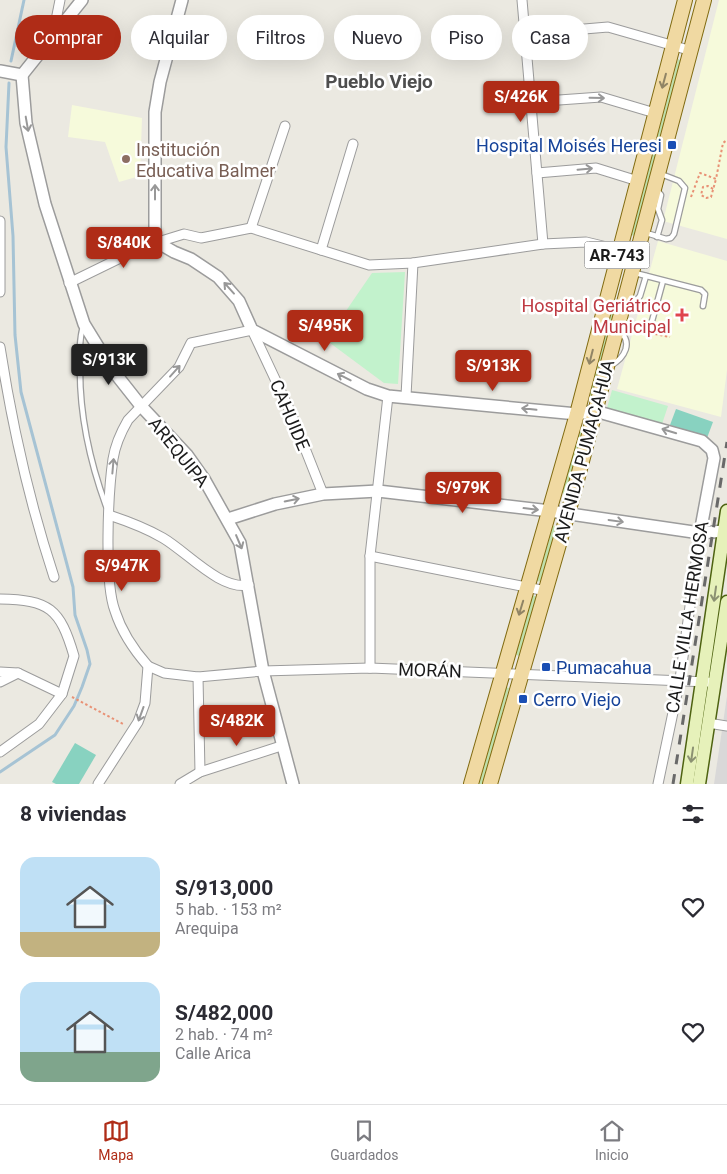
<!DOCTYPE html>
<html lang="es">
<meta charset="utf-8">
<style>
body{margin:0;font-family:Roboto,sans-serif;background:#f2f2f3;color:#2b2b33;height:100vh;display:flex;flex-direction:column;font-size:19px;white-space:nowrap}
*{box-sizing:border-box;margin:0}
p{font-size:16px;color:#7c7c81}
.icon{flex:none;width:28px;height:28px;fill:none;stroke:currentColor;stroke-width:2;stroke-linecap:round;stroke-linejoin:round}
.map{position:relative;height:784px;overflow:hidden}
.details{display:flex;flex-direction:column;background:#fff;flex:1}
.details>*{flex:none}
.hud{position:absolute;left:15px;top:15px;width:698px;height:45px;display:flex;gap:10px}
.price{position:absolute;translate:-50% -42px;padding:0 11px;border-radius:5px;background:#af2c17;color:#fff;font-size:16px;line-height:32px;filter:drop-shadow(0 1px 2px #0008)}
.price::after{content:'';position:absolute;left:50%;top:30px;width:15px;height:11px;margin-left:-8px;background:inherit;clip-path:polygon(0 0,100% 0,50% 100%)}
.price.current{background:#222;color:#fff}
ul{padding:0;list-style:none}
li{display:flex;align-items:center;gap:15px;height:125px;padding:0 20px}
li span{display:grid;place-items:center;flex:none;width:140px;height:100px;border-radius:15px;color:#555}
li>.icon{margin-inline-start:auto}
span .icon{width:60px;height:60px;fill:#fffc;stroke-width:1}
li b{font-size:21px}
h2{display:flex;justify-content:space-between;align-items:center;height:60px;padding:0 20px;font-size:21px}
.chip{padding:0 18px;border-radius:22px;background:#fff;box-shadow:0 5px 20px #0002;font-size:18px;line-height:45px}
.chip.current{background:#af2c17;color:#fff}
.menu{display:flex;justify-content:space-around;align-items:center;height:70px;border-top:1px solid #e1e1e2;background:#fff;font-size:14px;color:#7c7c81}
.menu a{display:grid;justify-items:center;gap:2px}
.menu .current{color:#af2c17}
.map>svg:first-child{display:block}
</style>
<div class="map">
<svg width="727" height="784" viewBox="0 0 727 784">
<rect width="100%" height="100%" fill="#ebe9e1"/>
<path fill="#d9d8d8" d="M727,696V784H714Z"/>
<g fill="#f6fadb">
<path d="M719,0H727V239L663,221Z"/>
<path d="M72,105L142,118L140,176L119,182L105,142L68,137Z"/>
<path d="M658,241L727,261V370L721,417L617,389Z"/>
</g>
<g fill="#bfe0ac">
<path d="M678,59L682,61L635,236L631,235Z"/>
<path d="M614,303L616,306L592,396H589Z"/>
<path d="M580,429L585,430L566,495L562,493Z"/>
<path d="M553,526L558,527L541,582L537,581Z"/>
<path d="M532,595L537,597L519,656L515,654Z"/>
<path d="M505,687L509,688L483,784H478Z"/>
</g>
<g fill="#c2f2cc">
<path d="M405,272L398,384L384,383L326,340L372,273Z"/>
<path d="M612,390L668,406L662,424L607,408Z"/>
</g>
<g fill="#88d2c0">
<path d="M676,409L713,422L707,438L670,425Z"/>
<path d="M75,743L96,755L79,784H56L52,782Z"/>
</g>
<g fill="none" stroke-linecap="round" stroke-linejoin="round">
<g stroke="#a6c3d4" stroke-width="3">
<path d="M11,61L24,0"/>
<path d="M0,772L55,735L74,706L82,687L90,664L87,650L75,615L73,587L21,392L15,335L13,236L6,147L9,83"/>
</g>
<defs>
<g id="service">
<path d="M656,189L661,195L658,209L662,220L657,237"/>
<path d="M643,232L666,239L671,238L674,234L685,188L679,181L661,174"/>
<path d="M635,273L701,290L705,294L703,306"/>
<path d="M625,303L633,304L640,296L646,276"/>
<path d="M83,326C79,341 79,355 80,371C80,418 90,462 106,506"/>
<path d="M649,332L663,281"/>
<path d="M610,366C625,358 634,342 618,330"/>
</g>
<g id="minor">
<path d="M522,0L543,244"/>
<path d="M525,34L608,27L692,51"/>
<path d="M53,35L60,0"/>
<path d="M531,102L601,97L655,113"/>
<path d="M537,173L596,168L638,181"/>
<path d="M0,221V292"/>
<path d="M251,228L285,126"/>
<path d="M158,242L184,234L201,238L251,228L369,265L413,263L543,244L586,242L636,254"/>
<path d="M321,250L353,144"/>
<path d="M69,283L155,241"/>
<path d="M0,347C12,425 29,501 54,577"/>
<path d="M406,396L413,263"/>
<path d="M109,515C127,521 146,528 163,538C187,552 221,591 249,585"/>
<path d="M370,556L546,591"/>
<path d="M0,599C49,600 60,608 74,656L62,694L39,724L0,752"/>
<path d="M148,666L164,673L198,677L263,671L370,668L708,682"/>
<path d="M370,668V556L388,396"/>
<path d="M0,672L18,673L62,694"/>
<path d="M198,677L200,772"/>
<path d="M0,682L18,673"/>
<path d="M708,723L727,726"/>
<path d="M98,784L138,722L145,703L148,666C133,649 122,633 115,611C104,582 108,493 113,459C115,446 121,432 128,420L179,367L191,343L252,330L291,413L323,494"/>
<path d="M180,784L200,772L281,746"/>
<path d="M658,784L680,679L700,533"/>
</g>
<g id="tertiary">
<path d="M182,0L160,82L155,112V241L174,252L191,259L218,277L239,301L252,330L367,389L388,396L577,414L595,411L702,441L712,450L714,458L700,533"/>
<path d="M0,71L22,75"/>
<path d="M22,75L26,123L45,204L84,324L111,368L141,406L187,455L204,479L240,543L263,671L293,784"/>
<path d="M22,75L82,0"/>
<path d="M228,519L275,504L323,494L378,491L550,511L700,533L724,531"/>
</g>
<g id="secondary">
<path d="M687,784L727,511"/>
<path d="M699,784L727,602"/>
</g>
<g id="primary">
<path d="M471,784L577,414L685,0"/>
<path d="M490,784L572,499L704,0"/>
</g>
</defs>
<use href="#service" stroke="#9c9c9c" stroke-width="7"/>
<use href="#minor" stroke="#9c9c9c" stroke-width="11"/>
<use href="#tertiary" stroke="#9c9c9c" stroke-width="14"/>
<use href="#secondary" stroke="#4e6311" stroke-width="15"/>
<use href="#primary" stroke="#816b11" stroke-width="16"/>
<g stroke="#e89175" stroke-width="2" stroke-dasharray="2.5 2.5" stroke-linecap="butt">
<path d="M713,189L708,186L703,187L701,195L706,198L711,197L716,179"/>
<path d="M691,197L700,173L716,179L723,143L727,140"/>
<path d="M629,328L641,331"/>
<path d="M655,334L670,337"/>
<path d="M72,697L125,725"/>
</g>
<use href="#service" stroke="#fff" stroke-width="4.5"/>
<use href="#minor" stroke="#fff" stroke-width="9"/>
<use href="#tertiary" stroke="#fff" stroke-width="11"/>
<use href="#secondary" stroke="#e6f1ba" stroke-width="12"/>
<use href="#primary" stroke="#f0d9a2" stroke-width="14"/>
<path stroke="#696969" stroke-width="3" stroke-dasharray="10 10" stroke-linecap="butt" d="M673,784L727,442"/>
</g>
<defs><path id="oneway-shaft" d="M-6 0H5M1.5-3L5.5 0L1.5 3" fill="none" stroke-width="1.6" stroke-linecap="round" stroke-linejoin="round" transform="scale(1.25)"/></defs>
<g stroke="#908465">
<use href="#oneway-shaft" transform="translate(664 81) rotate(105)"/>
<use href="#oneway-shaft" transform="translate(591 357) rotate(104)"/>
<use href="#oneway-shaft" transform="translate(521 608) rotate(107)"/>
</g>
<g stroke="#989898">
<use href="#oneway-shaft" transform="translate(597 98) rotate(1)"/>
<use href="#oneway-shaft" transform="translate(27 124) rotate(80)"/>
<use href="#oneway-shaft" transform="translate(585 169) rotate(-5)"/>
<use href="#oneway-shaft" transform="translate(155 192) rotate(-90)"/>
<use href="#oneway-shaft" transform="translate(229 288) rotate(-132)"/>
<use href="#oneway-shaft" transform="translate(175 371) rotate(-48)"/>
<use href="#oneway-shaft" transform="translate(344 377) rotate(-153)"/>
<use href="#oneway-shaft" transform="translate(529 409) rotate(-174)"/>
<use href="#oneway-shaft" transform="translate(669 431) rotate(-163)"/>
<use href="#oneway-shaft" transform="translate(113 466) rotate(-85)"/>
<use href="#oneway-shaft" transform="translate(292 500) rotate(-11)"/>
<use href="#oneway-shaft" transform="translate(531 509) rotate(7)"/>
<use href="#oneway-shaft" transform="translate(616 521) rotate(8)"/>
<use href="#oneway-shaft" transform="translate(239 542) rotate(67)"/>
<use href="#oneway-shaft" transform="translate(141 714) rotate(110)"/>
</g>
<g stroke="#8b9172">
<use href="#oneway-shaft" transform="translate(715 594) rotate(98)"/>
<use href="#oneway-shaft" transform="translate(692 755) rotate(98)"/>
</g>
<g fill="#1a4fb4" stroke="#fff" stroke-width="2">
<rect x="667" y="140" width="10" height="10" rx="2.5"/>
<rect x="541" y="662" width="10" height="10" rx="2.5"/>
<rect x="518" y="694" width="10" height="10" rx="2.5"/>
</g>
<circle fill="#8d6e63" stroke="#fff" stroke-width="2" cx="126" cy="159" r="5"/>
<path fill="#e0444e" stroke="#fff" stroke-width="2" d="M679.5 307.5h5v5h5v5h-5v5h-5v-5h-5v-5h5z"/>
<g text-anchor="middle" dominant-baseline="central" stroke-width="5" stroke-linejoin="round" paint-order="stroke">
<rect fill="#fff" stroke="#5f5f5f" stroke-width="1" x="584.5" y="241.5" width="65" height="27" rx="4"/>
<g font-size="16" font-weight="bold" fill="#1b1b1b">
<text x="617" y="255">AR-743</text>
</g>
<g font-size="18" fill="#164399" stroke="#fff" text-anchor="start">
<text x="662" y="145" text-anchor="end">Hospital Moisés Heresi</text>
<text x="556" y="667">Pumacahua</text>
<text x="533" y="699">Cerro Viejo</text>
</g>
<g font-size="18" fill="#785e54" stroke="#fff" text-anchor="start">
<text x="136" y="149">Institución<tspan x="136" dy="21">Educativa Balmer</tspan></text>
</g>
<g font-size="18" fill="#be3a42" stroke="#fff" text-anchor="end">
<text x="671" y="305">Hospital Geriátrico<tspan x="671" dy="21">Municipal</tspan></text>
</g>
<g font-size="18" fill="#1b1b1b" stroke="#fff">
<text transform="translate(290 415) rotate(67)">CAHUIDE</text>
<text transform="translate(584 451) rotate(-75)">AVENIDA PUMACAHUA</text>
<text transform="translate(179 452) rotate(51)">AREQUIPA</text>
<text transform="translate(687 617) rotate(-81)">CALLE VILLA HERMOSA</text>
<text transform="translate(430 670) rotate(2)">MORÁN</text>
</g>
<g font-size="19" font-weight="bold" fill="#4e4e4e" stroke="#fff">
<text x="379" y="81">Pueblo Viejo</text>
</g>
</g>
</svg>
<b class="price" style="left:521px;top:123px">S/426K</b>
<b class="price" style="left:124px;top:269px">S/840K</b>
<b class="price" style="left:325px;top:352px">S/495K</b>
<b class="price current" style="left:109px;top:386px">S/913K</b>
<b class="price" style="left:493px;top:392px">S/913K</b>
<b class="price" style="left:463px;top:514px">S/979K</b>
<b class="price" style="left:122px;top:592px">S/947K</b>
<b class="price" style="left:237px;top:747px">S/482K</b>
<div class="hud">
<a class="chip current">Comprar</a>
<a class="chip">Alquilar</a>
<a class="chip">Filtros</a>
<a class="chip">Nuevo</a>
<a class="chip">Piso</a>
<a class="chip">Casa</a>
</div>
</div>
<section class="details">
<h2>8 viviendas<svg class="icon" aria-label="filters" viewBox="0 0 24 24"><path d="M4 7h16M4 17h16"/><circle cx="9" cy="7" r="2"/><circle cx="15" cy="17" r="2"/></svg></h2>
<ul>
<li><span style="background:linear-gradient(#bfe0f5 75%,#c2b280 0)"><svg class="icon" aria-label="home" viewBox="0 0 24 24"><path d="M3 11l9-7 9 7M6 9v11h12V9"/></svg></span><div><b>S/913,000</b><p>5 hab. · 153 m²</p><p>Arequipa</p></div><svg class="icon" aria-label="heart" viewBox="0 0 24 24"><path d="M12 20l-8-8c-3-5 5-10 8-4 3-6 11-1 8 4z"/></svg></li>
<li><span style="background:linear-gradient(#bfe0f5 70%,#7fa58c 0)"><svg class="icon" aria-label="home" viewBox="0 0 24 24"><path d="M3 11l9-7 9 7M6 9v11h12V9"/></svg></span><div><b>S/482,000</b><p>2 hab. · 74 m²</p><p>Calle Arica</p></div><svg class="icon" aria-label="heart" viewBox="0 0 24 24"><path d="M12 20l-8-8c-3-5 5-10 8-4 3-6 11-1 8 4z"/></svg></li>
</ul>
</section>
<nav class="menu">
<a class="current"><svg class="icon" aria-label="map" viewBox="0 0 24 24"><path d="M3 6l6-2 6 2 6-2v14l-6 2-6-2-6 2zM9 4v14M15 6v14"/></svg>Mapa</a>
<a><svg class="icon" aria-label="saved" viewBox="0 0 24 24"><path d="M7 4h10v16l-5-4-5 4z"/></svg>Guardados</a>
<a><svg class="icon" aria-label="home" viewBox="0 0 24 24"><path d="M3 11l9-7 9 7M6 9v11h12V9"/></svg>Inicio</a>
</nav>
